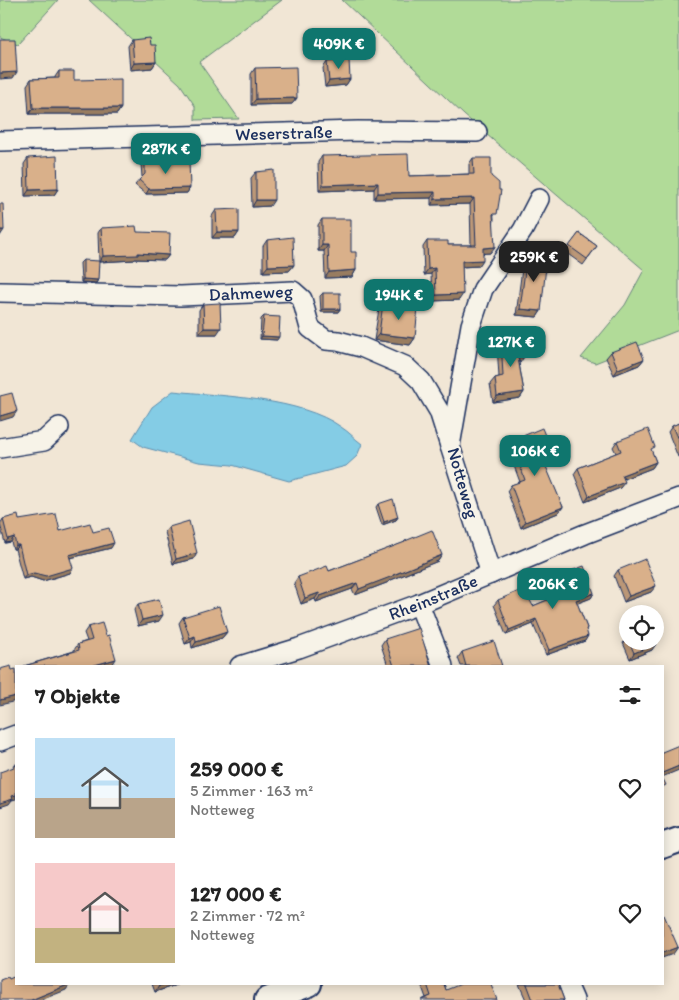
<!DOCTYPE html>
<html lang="de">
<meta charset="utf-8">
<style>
body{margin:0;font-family:Itim,sans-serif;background:#f2f2f2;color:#222;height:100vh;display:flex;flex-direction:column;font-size:19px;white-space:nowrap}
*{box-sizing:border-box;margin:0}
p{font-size:16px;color:#767676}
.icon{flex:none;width:28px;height:28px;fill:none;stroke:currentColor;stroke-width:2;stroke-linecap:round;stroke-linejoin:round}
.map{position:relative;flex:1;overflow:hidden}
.drawer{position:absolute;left:15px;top:665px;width:649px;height:320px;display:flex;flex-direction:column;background:#fff;border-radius:0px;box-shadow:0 2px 12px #0003}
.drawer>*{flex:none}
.controls{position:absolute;left:619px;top:605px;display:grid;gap:10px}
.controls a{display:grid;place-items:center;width:45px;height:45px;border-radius:50%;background:#fff;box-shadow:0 2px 12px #0003;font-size:25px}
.price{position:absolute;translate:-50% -42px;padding:0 11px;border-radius:10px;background:#0f766e;color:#fff;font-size:16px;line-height:32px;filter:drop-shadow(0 1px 2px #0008)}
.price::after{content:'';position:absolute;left:50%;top:30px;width:15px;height:11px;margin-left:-8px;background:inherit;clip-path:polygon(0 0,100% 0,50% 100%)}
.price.active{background:#222;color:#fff}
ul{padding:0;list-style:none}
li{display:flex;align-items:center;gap:15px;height:125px;padding:0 20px}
li span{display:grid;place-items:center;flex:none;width:140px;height:100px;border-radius:0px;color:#555}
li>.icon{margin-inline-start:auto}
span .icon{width:60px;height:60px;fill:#fffc;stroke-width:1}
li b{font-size:21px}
h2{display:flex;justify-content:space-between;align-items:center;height:60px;padding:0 20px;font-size:21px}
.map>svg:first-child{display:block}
</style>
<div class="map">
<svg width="679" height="1000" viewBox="0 0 679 1000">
<rect width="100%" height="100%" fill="#f1e6d5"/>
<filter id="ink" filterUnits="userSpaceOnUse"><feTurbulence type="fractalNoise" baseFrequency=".02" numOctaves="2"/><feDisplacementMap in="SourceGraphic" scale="10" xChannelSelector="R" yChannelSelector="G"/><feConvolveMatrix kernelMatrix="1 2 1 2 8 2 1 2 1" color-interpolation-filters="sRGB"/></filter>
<g filter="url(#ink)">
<g fill="#b1db98" stroke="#66857b">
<path d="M0,0H58L18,44L0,37Z"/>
<path d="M89,0H282L199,62L239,119L195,120V106L180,84Z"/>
<path d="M342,0H679V330L595,363L581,358L625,305L644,270L464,115Z"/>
</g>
<path fill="#84cce5" stroke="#5a8daf" d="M173,391C221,396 301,398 341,427C349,432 355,439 362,444L357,456L346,466L289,481L232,465L199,462L143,447L132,439L152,407Z"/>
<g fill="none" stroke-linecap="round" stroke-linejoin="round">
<defs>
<g id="minor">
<path id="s1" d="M0,141L358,131L477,132"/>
<path id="s2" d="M0,292L181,296L293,291L302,299L310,328L326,340L338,341L361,347L405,366L421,381L439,411L450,446"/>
<path d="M0,448L44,441L59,427"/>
<path d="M491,574L450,446L471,325L483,289L523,230L539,199"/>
<path d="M419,604L443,666"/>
<path id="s3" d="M240,666L299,648L419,604L585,534L679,498"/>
<path d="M0,741L16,735"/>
<path d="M567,984L574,1000"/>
</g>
<g id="major">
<path d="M662,846L679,840"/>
<path d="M267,1000L309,984"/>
</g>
</defs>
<use href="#minor" stroke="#1b2f5e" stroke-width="22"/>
<use href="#major" stroke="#1b2f5e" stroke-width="28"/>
<use href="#minor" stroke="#f7f3e8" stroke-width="19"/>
<use href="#major" stroke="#f7f3e8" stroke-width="24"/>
</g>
<g fill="#bb9777" stroke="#1b2f5e">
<path d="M132,40L150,45L156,62L152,68L130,70L128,46Z"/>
<path d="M327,62L350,79L346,85L325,87L323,68Z"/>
<path d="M255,68L297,98L292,104L251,105V74Z"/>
<path d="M59,71L74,80L121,108L117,114H29L27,85L31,79L55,78V77Z"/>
<path d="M322,156L409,176L469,174V164L473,158L491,176L494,219L490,253H483L479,266L462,267L459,300L432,301L431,274L424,275L423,247L427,241L448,245H471L470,204L431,205V198L374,199V189L319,191L318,162Z"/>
<path d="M28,158L58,189L54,195L25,196L24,164Z"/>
<path d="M145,160L190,188L187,193L146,194L135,185L142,177L141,164Z"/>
<path d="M256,172L270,206L252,207L251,178Z"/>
<path d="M216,210L239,232L235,238H212V216Z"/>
<path d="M322,219L351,252L356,270L352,277L325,278L324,251H318V225Z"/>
<path d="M101,228L137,232L169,255L165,260L135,259L134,260L99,262L98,233Z"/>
<path d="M579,233L597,246L583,265L565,252Z"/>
<path d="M267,240L294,265L289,271L263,272V246Z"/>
<path d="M527,255L541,311L537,317L516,315L523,261Z"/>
<path d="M83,260L98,280L96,283L81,282L80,263Z"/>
<path d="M323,293L340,309L338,312H321L320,296Z"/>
<path d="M383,303L415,338L410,345L374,340L379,309Z"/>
<path d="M203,304L217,334H199V310Z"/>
<path d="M264,316L277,340L260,339L261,319Z"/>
<path d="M501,339L519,363L524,392L520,398L493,402L490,384L495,378L499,377L497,345Z"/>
<path d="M611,352L644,359L639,365L614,375L606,358Z"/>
<path d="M679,423V457H678L668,432L672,426Z"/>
<path d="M511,441L552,453L548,459L543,461L563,507L558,513L521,528L507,491L511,485L520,482L507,447Z"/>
<path d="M617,441L652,452L656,462L652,468L623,479L620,488L585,502L574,474L578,468L616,453L613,447Z"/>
<path d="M378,504L398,517L396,520L382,525L376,507Z"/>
<path d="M3,519L19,520L60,531L93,532L111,548L70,558V573L43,581L31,577L23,579L15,549H13L11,542L5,543L0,524Z"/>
<path d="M169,527L194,559L173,564L165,532Z"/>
<path d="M405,541L442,555L438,561L391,580L389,582L355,595L352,589L316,602L315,599L301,604L294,583L298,577L329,571L403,543Z"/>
<path d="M618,570L651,592L624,602L614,576Z"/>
<path d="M555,577L594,593L591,598L577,603L587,628L586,630L585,641L546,655L533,624L506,635L494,605L498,600L533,606L557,596L552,582Z"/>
<path d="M138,604L159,621L138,626L134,610Z"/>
<path d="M183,617L227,632L222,638L192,648L191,642L185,644L179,623Z"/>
<path d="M88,627L112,665L106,666H24L74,651V650L78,644L87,641L84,633Z"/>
<path d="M628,637V641H655L652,650L630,659L623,643Z"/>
<path d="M385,639L431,666H388L381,645Z"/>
<path d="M462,652L502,666H461L458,658Z"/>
<path d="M152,984H179L155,992Z"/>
<path d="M421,984H444L446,990L426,998Z"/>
<path d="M519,984H558L564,1000H526Z"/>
</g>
<g fill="#987b61" stroke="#1b2f5e">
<path d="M156,62L152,68L130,70L134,63Z"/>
<path d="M17,72L13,78L0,79V73Z"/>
<path d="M350,79L346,85L325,87L329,81Z"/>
<path d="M297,98L292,104L251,105L256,99Z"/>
<path d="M33,108H121L117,114H29Z"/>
<path d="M378,183L374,189L319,191L323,185Z"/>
<path d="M190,188L187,193L146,194L149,189Z"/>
<path d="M58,189L54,195L25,196L29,190Z"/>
<path d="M435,192L431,198L374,199L378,193Z"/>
<path d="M474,198L470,204L431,205L435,199Z"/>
<path d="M256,200H274L270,206L252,207Z"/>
<path d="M0,230H4L0,236Z"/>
<path d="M217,232H239L235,238H212Z"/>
<path d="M322,245H328L324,251H318Z"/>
<path d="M495,247L490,253L478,254L483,248Z"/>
<path d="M138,253L169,255L165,260L135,259L134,260L99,262L103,256Z"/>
<path d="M483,260L479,266L458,267L462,261Z"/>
<path d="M294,265L289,271L263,272L268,266Z"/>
<path d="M435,268L431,274L424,275L428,269Z"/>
<path d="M356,270L352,277L325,278L329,272Z"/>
<path d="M83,279L98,280L96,283L81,282Z"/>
<path d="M463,294L459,300L432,301L436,295Z"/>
<path d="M323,309H340L338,312H321Z"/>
<path d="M520,309L541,311L537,317L516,315Z"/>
<path d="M204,328H221L217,334H199Z"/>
<path d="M379,334L415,338L410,345L374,340Z"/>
<path d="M262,336L279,337L277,340L260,339Z"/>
<path d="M524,357L520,363L518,358Z"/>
<path d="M644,359L639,365L614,375L618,369Z"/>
<path d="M524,392L520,398L493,402L497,396Z"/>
<path d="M17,411L13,417L0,421V416Z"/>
<path d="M552,453L548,459L538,463L542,457Z"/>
<path d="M656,462L652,468L618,481L622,475Z"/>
<path d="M625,482L620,488L585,502L589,496Z"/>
<path d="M563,507L558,513L521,528L525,522Z"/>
<path d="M398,517L396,520L382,525L384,522Z"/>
<path d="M14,537L11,542L5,543L8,539Z"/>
<path d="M114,543L111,548L66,559L69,555Z"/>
<path d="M16,545H19L15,549H13Z"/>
<path d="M197,553L194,559L173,564L176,559Z"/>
<path d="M442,555L438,561L391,580L389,582L355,595L359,589Z"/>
<path d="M73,568L70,573L43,581L31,577L23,579L26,575L34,573Z"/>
<path d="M357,583L352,589L316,602L320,596Z"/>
<path d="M656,586L651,592L624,602L629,596Z"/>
<path d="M319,593L315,599L301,604L305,598Z"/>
<path d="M594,593L591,598L573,605L576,600Z"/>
<path d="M163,615L159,621L138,626L142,620Z"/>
<path d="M536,619L533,624L506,635L509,630Z"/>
<path d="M227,632L222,638L192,648L196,642Z"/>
<path d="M195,636L191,642L185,644L190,638Z"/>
<path d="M588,636L585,641L546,655L549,650Z"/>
<path d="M656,644L652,650L630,659L634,653Z"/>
<path d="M116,659L112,665L106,666H91Z"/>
<path d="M16,696V701L0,705V700Z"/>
<path d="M679,766V770L662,777V773Z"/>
<path d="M16,795V799L12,800L9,804L0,807V803L12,796Z"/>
<path d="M678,947L673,954L662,958V953Z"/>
<path d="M70,984L66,990L41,1000H31Z"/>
<path d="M165,984H179L155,992L159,986Z"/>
</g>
<g fill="#d9b08a" stroke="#1b2f5e">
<path d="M149,38L150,45H155L156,62L134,63L132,40Z"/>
<path d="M0,39H15L17,72L0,73Z"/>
<path d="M349,60L350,79L329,81L327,62Z"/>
<path d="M296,67L297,98L256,99L255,68Z"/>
<path d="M59,71H74V80L121,79V108H33L31,79L59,78Z"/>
<path d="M408,154L409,176L474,174L473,158H491V176L499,183V190H501L497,214H493L495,247L483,248V260L462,261L463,294L436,295L435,268L428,269L427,241H448V245H476L474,198L435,199V192L378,193V183L323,185L322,156Z"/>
<path d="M57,156L58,189L29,190L28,158Z"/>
<path d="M168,159V162L189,161L190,188L149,189L139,180L145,174V160Z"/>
<path d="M274,170V200H256V172Z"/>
<path d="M0,204H3L4,230H0Z"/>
<path d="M239,209V232H217L216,210Z"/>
<path d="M322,219H351V252H356V270L329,272L328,245H322Z"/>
<path d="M136,226L137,232L170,233L169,255L138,253V255L103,256L101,228Z"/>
<path d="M579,233L597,246L587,259L569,246Z"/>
<path d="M293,237L294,265L268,266L267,240Z"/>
<path d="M527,255L547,258L541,311L520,309Z"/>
<path d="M83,260L99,261L98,280L83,279Z"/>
<rect x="323" y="293" width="17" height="16"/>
<path d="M220,303L221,328H204L203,304Z"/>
<path d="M383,303L418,307L415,338L379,334Z"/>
<path d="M264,316L280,317L279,337L262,336Z"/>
<path d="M523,338L524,357L518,358L524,392L497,396L495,378L503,376L501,339Z"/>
<path d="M637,342L644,359L618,369L611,352Z"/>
<path d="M12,393L17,411L0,416V396Z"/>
<path d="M679,423V442L672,426Z"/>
<path d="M542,428L552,453L542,457L563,507L525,522L511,485L525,480L511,441Z"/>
<path d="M648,429L655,447L651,449L656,462L622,475L625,482L589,496L578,468L621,451L617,441Z"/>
<path d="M393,499L398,517L384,522L378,504Z"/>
<path d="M56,514L60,531L90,523L93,532L109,528L114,543L69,555L73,568L46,576L34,573L26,575L19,545H16L14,537L8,539L3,519L18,515L19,520Z"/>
<path d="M189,521L197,553L176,559L169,527Z"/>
<path d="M432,530L442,555L393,575V576L359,589L357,583L320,596L319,593L305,598L298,577L327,566L329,571L405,542V541Z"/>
<path d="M645,559L656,586L629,596L618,570Z"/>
<path d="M584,566L594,593L576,600L587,628L586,629L588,636L549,650L536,619L509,630L498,600L524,589L533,606L562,594L555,577Z"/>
<path d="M159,599L163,615L142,620L138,604Z"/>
<path d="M219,606L227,632L196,642L195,636L190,638L183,617Z"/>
<path d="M102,623L106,636L109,635L116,659L91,666H24L79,650L78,644L92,640L88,627Z"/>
<path d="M419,628L431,666H394L385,639Z"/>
<path d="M494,641L502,666H466L462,652Z"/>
<path d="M629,641H655L656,644L634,653Z"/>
<path d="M11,666L12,670L16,669V696L0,700V669Z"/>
<path d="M679,745V766L662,773V752Z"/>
<path d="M16,764V795L12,796L13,799L0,803V772L14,767L13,765Z"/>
<path d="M662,777L666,785L662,787Z"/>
<path d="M664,915L678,947L662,953V916Z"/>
<path d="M16,976V984H70L31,1000H0V980L8,977L9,979Z"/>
<path d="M158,984H165L159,986Z"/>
<path d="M427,984H444L446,990L461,984H491L497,1000H421L431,996Z"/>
<path d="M527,984H558L564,1000H533Z"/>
</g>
</g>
<g text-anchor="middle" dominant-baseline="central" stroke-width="4" stroke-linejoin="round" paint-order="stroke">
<g font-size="18" fill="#1b2f5e" stroke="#f7f3e8">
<text stroke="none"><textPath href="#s1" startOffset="284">Weserstraße</textPath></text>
<text stroke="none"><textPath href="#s2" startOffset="251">Dahmeweg</textPath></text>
<text transform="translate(463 483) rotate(74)">Notteweg</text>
<text stroke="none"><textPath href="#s3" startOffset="205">Rheinstraße</textPath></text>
</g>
</g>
</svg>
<div class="controls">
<a><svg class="icon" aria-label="locate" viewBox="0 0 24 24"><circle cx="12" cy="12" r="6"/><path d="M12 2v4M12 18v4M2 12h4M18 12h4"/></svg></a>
</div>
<b class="price" style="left:339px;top:70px">409K €</b>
<b class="price" style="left:166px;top:175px">287K €</b>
<b class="price active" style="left:534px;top:283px">259K €</b>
<b class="price" style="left:399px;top:321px">194K €</b>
<b class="price" style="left:511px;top:368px">127K €</b>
<b class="price" style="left:535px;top:477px">106K €</b>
<b class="price" style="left:553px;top:610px">206K €</b>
<section class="drawer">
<h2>7 Objekte<svg class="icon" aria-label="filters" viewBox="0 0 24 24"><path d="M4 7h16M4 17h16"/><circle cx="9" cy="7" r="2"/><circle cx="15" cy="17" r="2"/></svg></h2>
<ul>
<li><span style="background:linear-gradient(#bfe0f5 60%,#b9a48a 0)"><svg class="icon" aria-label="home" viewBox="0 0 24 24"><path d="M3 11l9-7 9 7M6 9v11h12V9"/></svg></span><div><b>259 000 €</b><p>5 Zimmer · 163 m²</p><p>Notteweg</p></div><svg class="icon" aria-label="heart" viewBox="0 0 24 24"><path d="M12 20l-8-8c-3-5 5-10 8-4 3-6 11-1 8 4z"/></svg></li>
<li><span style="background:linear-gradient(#f6c9c9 65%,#c2b280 0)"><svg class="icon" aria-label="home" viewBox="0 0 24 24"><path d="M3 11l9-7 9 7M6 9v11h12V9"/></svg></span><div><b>127 000 €</b><p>2 Zimmer · 72 m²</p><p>Notteweg</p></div><svg class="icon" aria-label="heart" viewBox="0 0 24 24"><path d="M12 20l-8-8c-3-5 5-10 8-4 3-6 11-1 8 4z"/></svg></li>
</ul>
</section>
</div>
